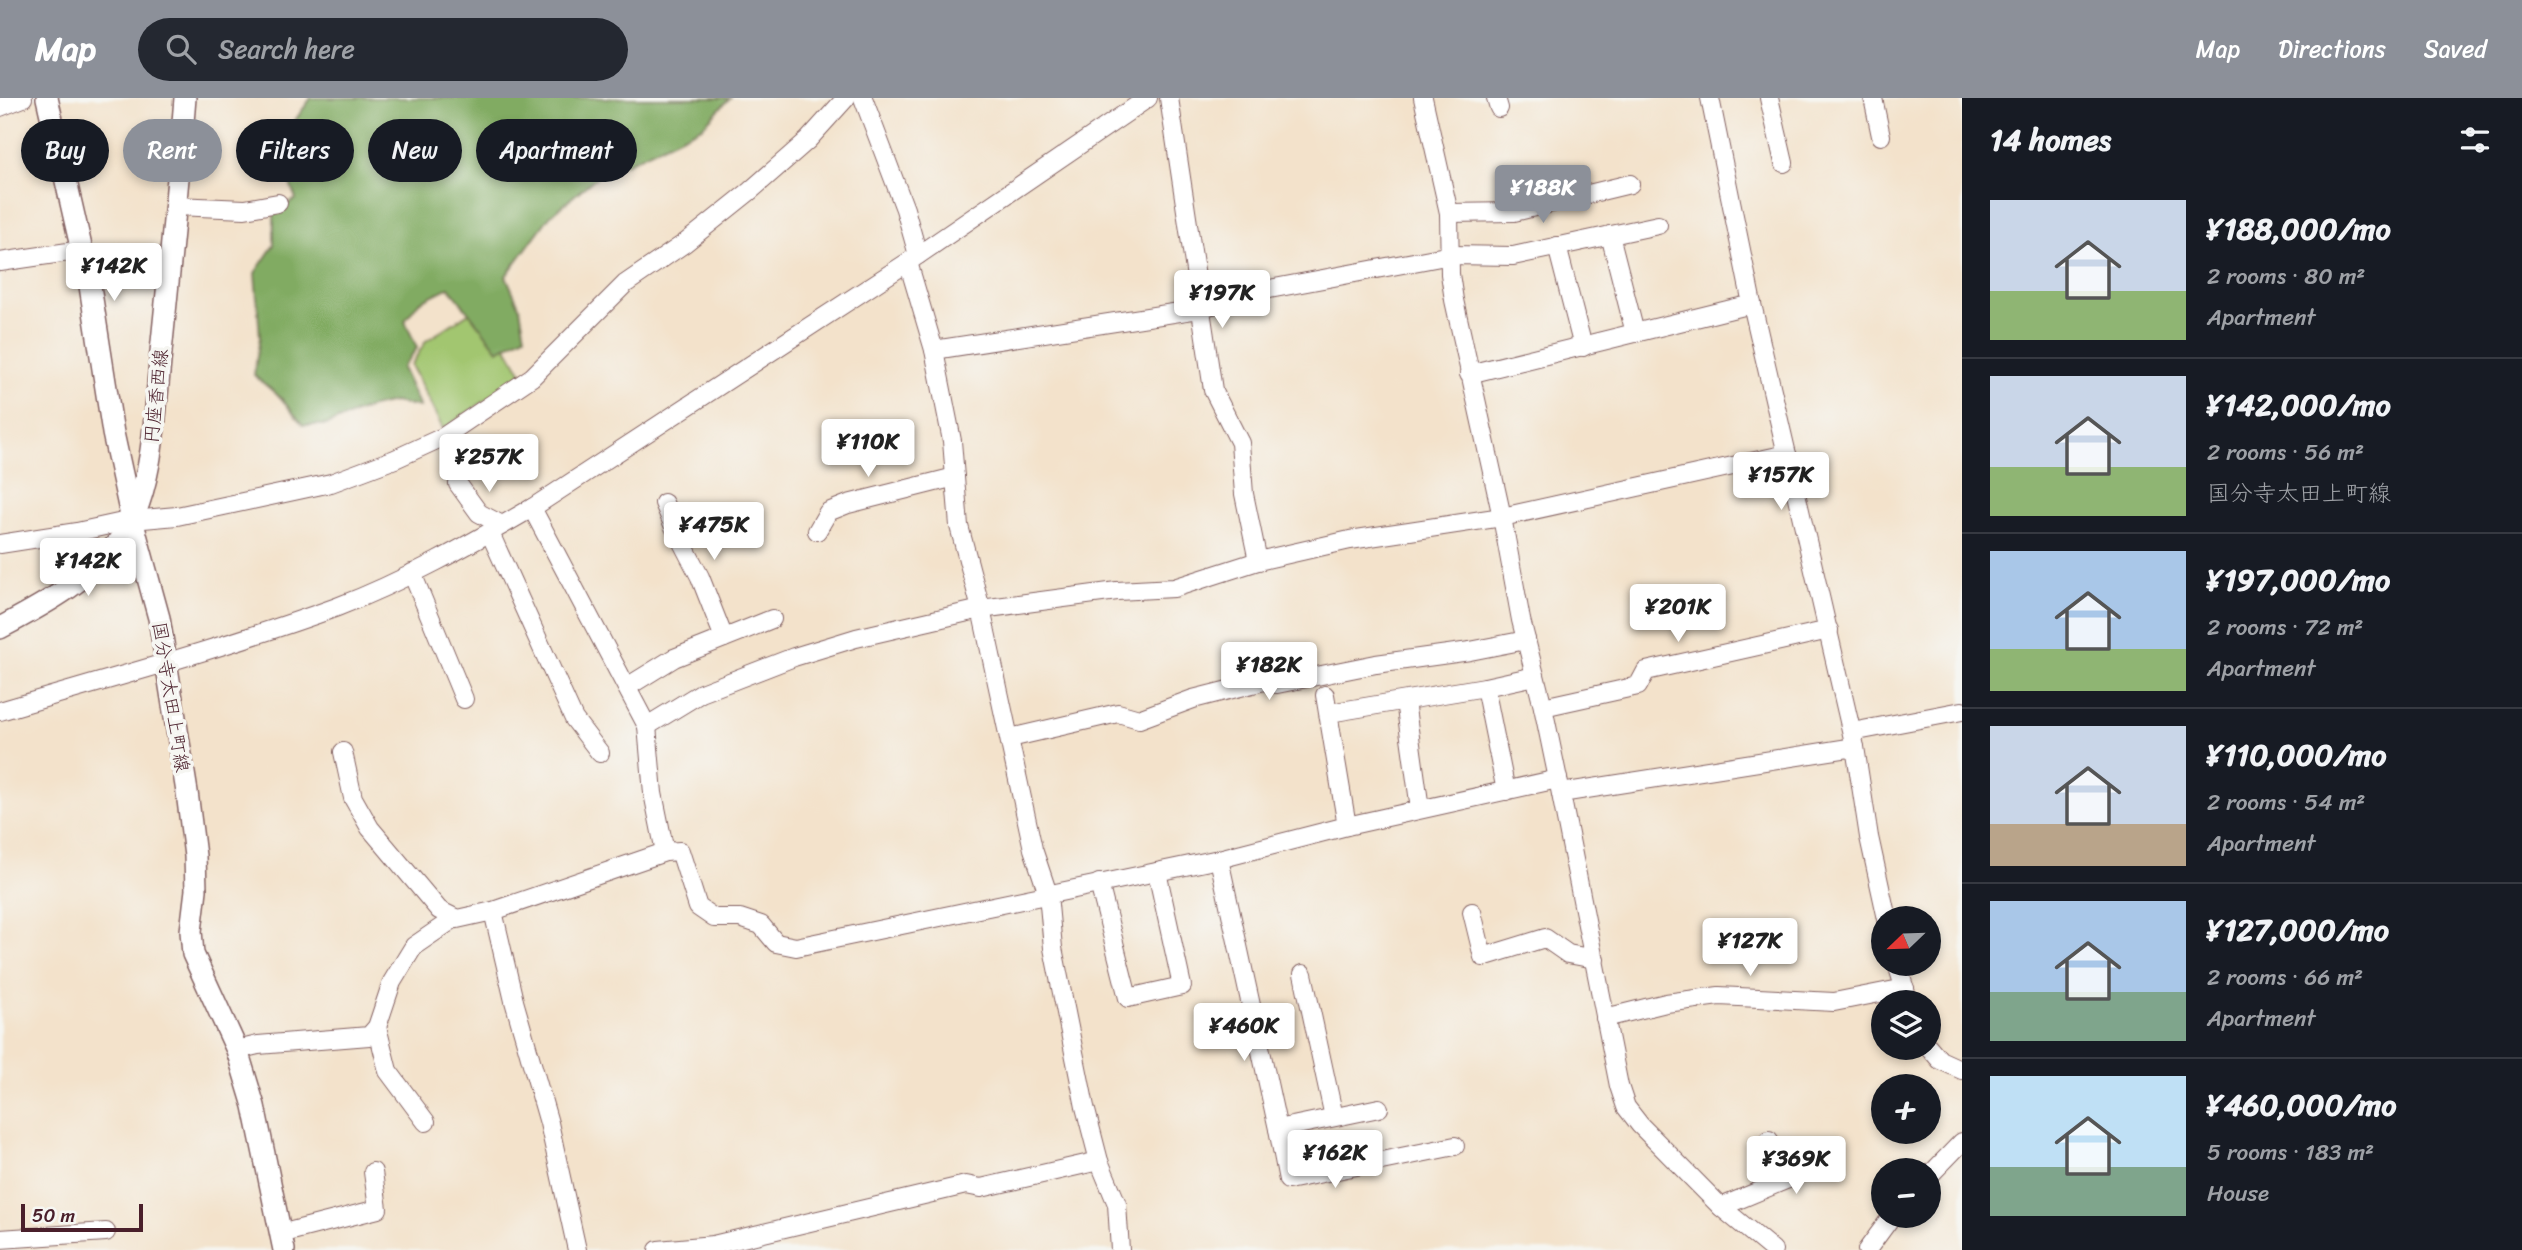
<!DOCTYPE html>
<meta charset="utf-8">
<style>
body{margin:0;font-family:Sriracha,"Klee One",sans-serif;background:#242831;color:#f1f3f6;height:100vh;display:flex;flex-direction:column;font-size:26px;white-space:nowrap}
*{box-sizing:border-box;margin:0}
p{font-size:23px;color:#9ea1a6}
.icon{flex:none;width:38px;height:38px;fill:none;stroke:currentColor;stroke-width:2;stroke-linecap:round;stroke-linejoin:round}
.map{position:relative;flex:1;overflow:hidden}
.details{display:flex;flex-direction:column;background:#171b24;width:560px}
.details>*{flex:none}
.guide{position:absolute;left:21px;top:21px;width:665px;height:63px;display:flex;gap:14px}
.needle{width:46px;rotate:247deg}
.fabs{position:absolute;left:1871px;top:808px;display:grid;gap:14px}
.fabs a{display:grid;place-items:center;width:70px;height:70px;border-radius:50%;background:#171b24;box-shadow:0 4px 10px #0003;font-size:35px}
.scale{position:absolute;left:21px;bottom:18px;width:122px;box-sizing:border-box;padding-left:7px;border:4px solid #4a1f2b;border-top:0;font-size:19px;line-height:24px;white-space:nowrap;color:#4a1f2b;-webkit-text-stroke:5px #f6f6f2;paint-order:stroke}
.price{position:absolute;translate:-50% -60px;padding:0 16px;border-radius:7px;background:#fff;color:#222;font-size:23px;line-height:46px;filter:drop-shadow(0 2px 4px #0008)}
.price::after{content:'';position:absolute;left:50%;top:42px;width:21px;height:16px;margin-left:-10px;background:inherit;clip-path:polygon(0 0,100% 0,50% 100%)}
.price.selected{background:#8c9099;color:#fff}
ul{padding:0;list-style:none}
li{display:flex;align-items:center;gap:21px;height:175px;padding:0 28px}
li+li{border-top:2px solid #363941}
li span{display:grid;place-items:center;flex:none;width:196px;height:140px;border-radius:0px;color:#555}
li>.icon{margin-inline-start:auto}
span .icon{width:84px;height:84px;fill:#fffc;stroke-width:1}
li b{font-size:30px}
h2{display:flex;justify-content:space-between;align-items:center;height:84px;padding:0 28px;font-size:30px}
.pill{padding:0 24px;border-radius:32px;background:#171b24;box-shadow:0 4px 10px #0003;font-size:24px;line-height:63px}
.pill.selected{background:#8c9099;color:#fff}
header{display:flex;align-items:center;gap:42px;box-sizing:border-box;height:98px;padding:0 35px;background:#8c9099;color:#fff}
header strong{font-size:33px}
nav{display:flex;gap:38px;margin-inline-start:auto;font-size:24px}
.search{width:490px;height:63px;background:#242831;display:flex;align-items:center;gap:18px;box-sizing:border-box;padding:0 24px;border-radius:38px;color:#9ea1a6;font-size:26px}
main{display:flex;flex:1;min-height:0}
.map>svg:first-child{display:block}
</style>
<header>
<strong>Map</strong>
<div class="search"><svg class="icon" aria-label="search" viewBox="0 0 24 24"><circle cx="10" cy="10" r="6"/><path d="M15 15l6 6"/></svg>Search here</div>
<nav><a>Map</a><a>Directions</a><a>Saved</a></nav>
</header>
<main>
<div class="map">
<svg width="1962" height="1152" viewBox="0 0 1962 1152">
<rect width="100%" height="100%" fill="#f6f6f2"/>
<filter id="ink" filterUnits="userSpaceOnUse"><feTurbulence type="fractalNoise" baseFrequency=".0143" numOctaves="2"/><feDisplacementMap in="SourceGraphic" scale="14" xChannelSelector="R" yChannelSelector="G"/><feConvolveMatrix kernelMatrix="1 2 1 2 8 2 1 2 1" color-interpolation-filters="sRGB"/></filter>
<filter id="wash" filterUnits="userSpaceOnUse"><feTurbulence type="fractalNoise" baseFrequency=".00686" numOctaves="4" result="noise"/><feDisplacementMap in="SourceGraphic" scale="28" xChannelSelector="R" yChannelSelector="G"/><feGaussianBlur stdDeviation="1.57" result="paint"/><feColorMatrix in="noise" values="0 0 0 0 0 0 0 0 0 0 0 0 0 0 0 0 0 1.4 0 .05"/><feComposite in="paint" operator="in"/></filter>
<g filter="url(#wash)">
<rect width="100%" height="100%" fill="#f3e2cb"/>
<path fill="#a2c670" stroke="#76724e" stroke-width="2" d="M478,209L491,221L523,277L443,331L411,267L426,243Z"/>
<path fill="#81ab62" stroke="#666546" stroke-width="2" d="M311,0H730L702,29L594,81L550,118L506,178L520,210L525,238L498,252L449,189L419,204L405,223L417,250L402,270L420,309L393,304L368,310L326,327H303L281,300L254,277L260,239L255,175L274,147V115L296,101C275,49 279,44 311,0Z"/>
</g>
<g filter="url(#ink)">
<g fill="none" stroke-linecap="round" stroke-linejoin="round">
<defs>
<g id="minor">
<path d="M863,0L905,111L918,157"/>
<path d="M1169,0L1213,292L1240,345L1244,396L1258,463"/>
<path d="M1423,0L1449,115L1450,176L1454,202L1502,419L1521,522L1543,609L1558,681L1619,988L1626,1009L1640,1027L1721,1109L1773,1152"/>
<path d="M1496,0L1499,10"/>
<path d="M1710,0L1752,206L1855,649L1869,739L1887,821"/>
<path d="M1769,0L1784,65"/>
<path d="M1873,0L1881,38"/>
<path d="M0,9L23,0"/>
<path d="M176,108L245,111L278,105"/>
<path d="M1449,115L1514,114L1630,86"/>
<path d="M1610,137L1635,235"/>
<path d="M1557,148L1583,249"/>
<path d="M0,164L82,152"/>
<path d="M908,164L934,252L952,343L959,428L981,511L1033,751L1048,796L1053,850L1085,1009L1099,1063L1117,1106L1120,1152"/>
<path d="M934,252L1199,211L1259,193L1451,157L1513,158L1658,127"/>
<path d="M1469,276L1752,206"/>
<path d="M458,386L479,415L502,427"/>
<path d="M664,405L675,431L700,479L724,540"/>
<path d="M532,410L647,628L653,695L665,754"/>
<path d="M817,433L828,414L848,406L955,379"/>
<path d="M490,435L574,621L600,655"/>
<path d="M0,446L77,434L132,422L177,418L331,385L395,361L443,339L532,279L625,186L685,145L750,93L808,42L846,0"/>
<path d="M412,475L464,601"/>
<path d="M627,589L674,560L772,521"/>
<path d="M1485,589L1506,693"/>
<path d="M1325,597L1347,728"/>
<path d="M1405,603L1420,711"/>
<path d="M1543,609L1638,588L1646,573L1829,532"/>
<path d="M0,613C112,580 227,549 337,509C405,483 470,446 532,410L908,164L1148,0"/>
<path d="M1329,615L1485,589L1535,578"/>
<path d="M647,628L701,595L794,559L856,540L981,511L1117,493L1174,490L1258,463L1350,442L1502,419L1787,356"/>
<path d="M1852,634L1962,613"/>
<path d="M1010,640L1118,615L1139,621L1193,601L1264,583L1277,586L1376,566L1470,553L1526,542"/>
<path d="M343,654L353,700L370,730L439,812L457,821L493,813L665,754L680,753L698,809L714,820H740L761,827L776,845L796,849L1219,761L1347,728L1558,681"/>
<path d="M1561,695L1855,649"/>
<path d="M1219,761L1278,1031L1379,1010"/>
<path d="M1099,785L1128,900L1182,888L1157,774"/>
<path d="M493,813L514,903L549,1025L577,1152"/>
<path d="M1472,814L1483,859L1545,840L1568,856L1595,861"/>
<path d="M1897,866L1909,905"/>
<path d="M1303,876L1334,1019"/>
<path d="M1605,920L1666,905L1719,898L1834,904L1905,890"/>
<path d="M377,929L388,973L426,1024"/>
<path d="M1928,948L1940,962L1962,972"/>
<path d="M237,952L258,947L369,938L377,929L392,884L414,848L455,820"/>
<path d="M1278,1031L1288,1082L1455,1048"/>
<path d="M1928,1079L1962,1044"/>
<path d="M1721,1109L1788,1081L1769,1042"/>
<path d="M280,1136L378,1111L373,1074"/>
<path d="M0,1141L106,1134"/>
<path d="M658,1152L713,1147L966,1087L981,1090L1099,1063"/>
<path d="M1867,1152L1892,1118"/>
</g>
<g id="major">
<path d="M47,0L90,188L113,335L132,422L159,520L187,694L195,758L196,792L191,833L193,856L237,952L254,1008L284,1152"/>
<path d="M0,530C45,506 96,479 125,434C153,391 155,315 160,264C169,176 178,88 185,0"/>
</g>
</defs>
<use href="#minor" stroke="#856363" stroke-width="20"/>
<use href="#major" stroke="#856363" stroke-width="24"/>
<use href="#minor" stroke="#fff" stroke-width="18"/>
<use href="#major" stroke="#fff" stroke-width="21"/>
</g>
</g>
<g text-anchor="middle" dominant-baseline="central" stroke-width="7" stroke-linejoin="round" paint-order="stroke">
<g font-size="19" fill="#4a1f2b" stroke="#f6f6f2">
<text transform="translate(156 298) rotate(-84)">円座香西線</text>
<text transform="translate(171 599) rotate(81)">国分寺太田上町線</text>
</g>
</g>
</svg>
<div class="fabs">
<a><svg class="needle" viewBox="-14 -14 28 28"><path d="M0-13l5 13h-10z" fill="#e53935"/><path d="M0 13l5-13h-10z" fill="#9ea1a6"/></svg></a>
<a><svg class="icon" aria-label="layers" viewBox="0 0 24 24"><path d="M12 4l9 5-9 5-9-5zM3 14l9 5 9-5"/></svg></a>
<a>+</a>
<a>−</a>
</div>
<div class="scale">50 m</div>
<b class="price selected" style="left:1543px;top:127px">¥188K</b>
<b class="price" style="left:114px;top:205px">¥142K</b>
<b class="price" style="left:1222px;top:232px">¥197K</b>
<b class="price" style="left:868px;top:381px">¥110K</b>
<b class="price" style="left:489px;top:396px">¥257K</b>
<b class="price" style="left:1781px;top:414px">¥157K</b>
<b class="price" style="left:714px;top:464px">¥475K</b>
<b class="price" style="left:88px;top:500px">¥142K</b>
<b class="price" style="left:1678px;top:546px">¥201K</b>
<b class="price" style="left:1269px;top:604px">¥182K</b>
<b class="price" style="left:1750px;top:880px">¥127K</b>
<b class="price" style="left:1244px;top:965px">¥460K</b>
<b class="price" style="left:1335px;top:1092px">¥162K</b>
<b class="price" style="left:1796px;top:1098px">¥369K</b>
<div class="guide">
<a class="pill">Buy</a>
<a class="pill selected">Rent</a>
<a class="pill">Filters</a>
<a class="pill">New</a>
<a class="pill">Apartment</a>
</div>
</div>
<section class="details">
<h2>14 homes<svg class="icon" aria-label="filters" viewBox="0 0 24 24"><path d="M4 7h16M4 17h16"/><circle cx="9" cy="7" r="2"/><circle cx="15" cy="17" r="2"/></svg></h2>
<ul>
<li><span style="background:linear-gradient(#c9d6e8 65%,#8fb573 0)"><svg class="icon" aria-label="home" viewBox="0 0 24 24"><path d="M3 11l9-7 9 7M6 9v11h12V9"/></svg></span><div><b>¥188,000/mo</b><p>2 rooms · 80 m²</p><p>Apartment</p></div></li>
<li><span style="background:linear-gradient(#c9d6e8 65%,#8fb573 0)"><svg class="icon" aria-label="home" viewBox="0 0 24 24"><path d="M3 11l9-7 9 7M6 9v11h12V9"/></svg></span><div><b>¥142,000/mo</b><p>2 rooms · 56 m²</p><p>国分寺太田上町線</p></div></li>
<li><span style="background:linear-gradient(#a9c7e8 70%,#8fb573 0)"><svg class="icon" aria-label="home" viewBox="0 0 24 24"><path d="M3 11l9-7 9 7M6 9v11h12V9"/></svg></span><div><b>¥197,000/mo</b><p>2 rooms · 72 m²</p><p>Apartment</p></div></li>
<li><span style="background:linear-gradient(#c9d6e8 70%,#b9a48a 0)"><svg class="icon" aria-label="home" viewBox="0 0 24 24"><path d="M3 11l9-7 9 7M6 9v11h12V9"/></svg></span><div><b>¥110,000/mo</b><p>2 rooms · 54 m²</p><p>Apartment</p></div></li>
<li><span style="background:linear-gradient(#a9c7e8 65%,#7fa58c 0)"><svg class="icon" aria-label="home" viewBox="0 0 24 24"><path d="M3 11l9-7 9 7M6 9v11h12V9"/></svg></span><div><b>¥127,000/mo</b><p>2 rooms · 66 m²</p><p>Apartment</p></div></li>
<li><span style="background:linear-gradient(#bfe0f5 65%,#7fa58c 0)"><svg class="icon" aria-label="home" viewBox="0 0 24 24"><path d="M3 11l9-7 9 7M6 9v11h12V9"/></svg></span><div><b>¥460,000/mo</b><p>5 rooms · 183 m²</p><p>House</p></div></li>
</ul>
</section>
</main>
